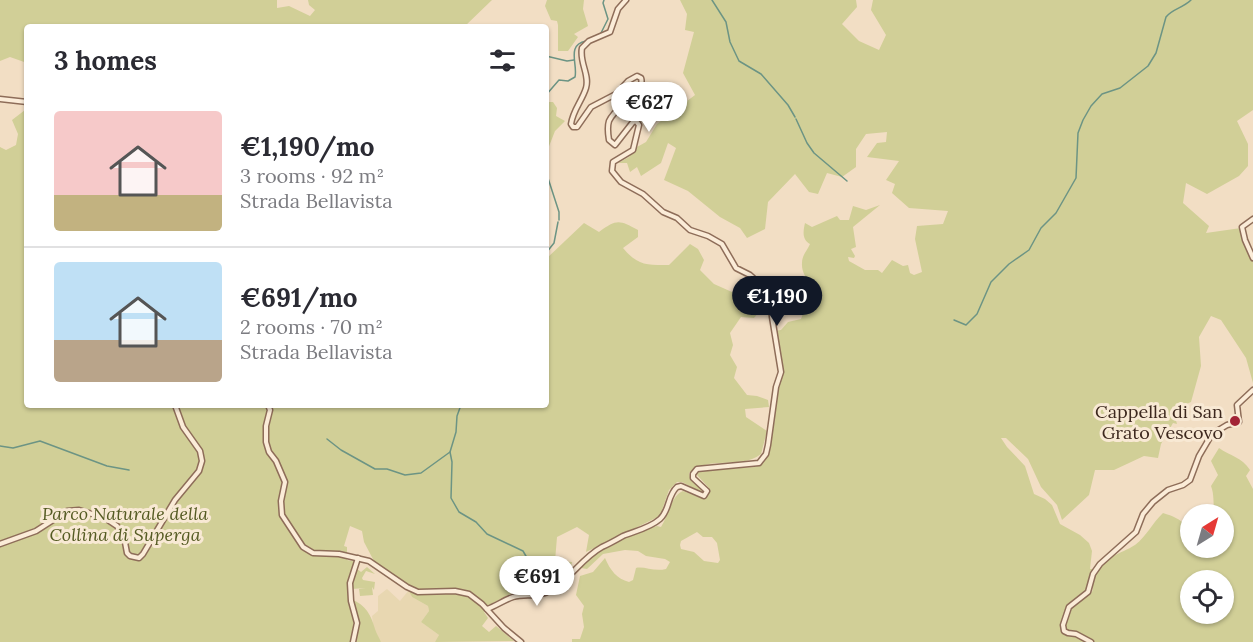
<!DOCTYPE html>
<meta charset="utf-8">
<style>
body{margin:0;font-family:Lora,serif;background:#f2f2f3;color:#2b2b33;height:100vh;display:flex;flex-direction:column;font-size:22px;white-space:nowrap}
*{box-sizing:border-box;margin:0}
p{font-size:20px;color:#7c7c81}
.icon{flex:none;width:33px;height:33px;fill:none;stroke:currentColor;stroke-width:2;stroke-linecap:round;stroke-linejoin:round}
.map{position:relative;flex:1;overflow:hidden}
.sheet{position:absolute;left:24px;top:24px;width:525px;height:384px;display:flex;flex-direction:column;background:#fff;border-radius:6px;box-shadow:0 2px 4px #0004}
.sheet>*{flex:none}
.needle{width:39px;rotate:37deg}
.buttons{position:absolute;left:1180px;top:504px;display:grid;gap:12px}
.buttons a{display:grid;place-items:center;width:54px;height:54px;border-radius:50%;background:#fff;box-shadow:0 2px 4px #0004;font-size:30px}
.price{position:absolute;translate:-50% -51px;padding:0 14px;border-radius:21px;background:#fff;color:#222;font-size:20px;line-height:39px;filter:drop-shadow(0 2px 3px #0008)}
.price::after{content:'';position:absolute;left:50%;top:36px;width:18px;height:14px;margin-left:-9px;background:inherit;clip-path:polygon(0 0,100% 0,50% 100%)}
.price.on{background:#111827;color:#fff}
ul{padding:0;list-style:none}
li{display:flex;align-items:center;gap:18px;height:150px;padding:0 30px}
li+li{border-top:2px solid #e1e1e2}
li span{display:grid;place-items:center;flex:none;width:168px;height:120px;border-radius:6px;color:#555}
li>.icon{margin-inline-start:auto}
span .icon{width:72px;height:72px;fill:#fffc;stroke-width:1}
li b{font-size:26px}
h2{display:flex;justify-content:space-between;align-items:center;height:72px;padding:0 30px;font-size:26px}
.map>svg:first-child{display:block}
</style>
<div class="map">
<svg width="1253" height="642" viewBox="0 0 1253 642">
<rect width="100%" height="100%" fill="#f2dec4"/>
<path fill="#e8d7b1" d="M387,589L400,601L409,590L412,597L428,606L429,611L421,622L439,635L437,640L435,642H381L374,631L372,616L378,611V596Z"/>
<g fill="#d1cf97" fill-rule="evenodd">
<path d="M0,0H277V8L289,6L310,16L315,10L309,5L308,0H492L464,27H27V63L10,57L0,61Z"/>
<path d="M547,0H584L583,9L588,26L574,34L578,37L568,51H558V25L557,21L551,20L545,6Z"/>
<path d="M680,0H856L857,7L842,24L859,41L879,50L886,35L871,10L873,0H1253V110L1237,121L1248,144V166L1239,176L1207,194L1186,183L1183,203L1209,226L1206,233L1241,228L1253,259V383L1246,358L1221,320L1211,316L1199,337L1201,366L1191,402L1182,406L1180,404L1172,407L1177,424L1173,423L1161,444L1158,458L1144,456L1114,470H1095L1089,495L1062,520L1057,505L1041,487L1028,459L1006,438H1001L1007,447L1025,466L1034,494L1045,499L1052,505L1060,524L1080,535L1089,543L1092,551L1090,569H1095L1087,591L1068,605L1062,625L1065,634L1078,636L1086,642H572V639H580L584,627L582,614L584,606L576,595L580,576L593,572L605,558C610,570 617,579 629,582L633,580L636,568C644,566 654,572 666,569L670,562L665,559L646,556L638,551L625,550L603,554L587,569L581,568L583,563L601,549L612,546L625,537L657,526L661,527C669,514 671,496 683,491L701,498L708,495L709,488L697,475L699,471L755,467L763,463L770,444L774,425L776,393L783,370L775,331L781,330L788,322L801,319L804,311L801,301L812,298L814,295V293L803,291C812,278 801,276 802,263C802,255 807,251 810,244C802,239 803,232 805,223L812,227L837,216L840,220H849L853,206L866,210L880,205L853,227L856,247L851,249L855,256L854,258L848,257L849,261L865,270H878L882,273L892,260L903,266L908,265L910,273L914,275L922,272L915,239L917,226L943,224L948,211L909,208L892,193L895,184L886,180L899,161L867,157L877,143L886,142L887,132L866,134L856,149V167L842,177L827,173L818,194L809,192L795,174L768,202L765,229L747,238L740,228L720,217L688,191L664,180L676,148L668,143L661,163L641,176L637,167L630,172L627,163H618L629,157L637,147L646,142L657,124L695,95L683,73L694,32L685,30L687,14ZM697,532L703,537H712L717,543L720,560L718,563L704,561L694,552L681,549L680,545L681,541Z"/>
<path d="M546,102H553L557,108L556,116L565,121L555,131L546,154Z"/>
<path d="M25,110L27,111V405H546V259L584,223L599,232C617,219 619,220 638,230V237L623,248C638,266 647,265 669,265L690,244L698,249L704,260L700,270L714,284L732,292L759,312L754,318L741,317L730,333L733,345L730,355L737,367L734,378L747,395L757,396L768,400L769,407L745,409L746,417L767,431L761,454C740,470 709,455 689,473L690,477L702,490L701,492L682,482H677L669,490L660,516L586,552L589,535L577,527L557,537L555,561L572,562L570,571L551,584L533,591L512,593L489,605L487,608L470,593L426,592L411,590L375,563L364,542L362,531L350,526L344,546L347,547V560L357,562L351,571L348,584L350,603L356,623L351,642H0V147L6,150L16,145L18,134L12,120Z"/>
<path d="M1219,448C1230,456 1242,457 1250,470L1246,476L1253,489V642H1095L1067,631L1065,629L1070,607L1092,592C1094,586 1092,582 1094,575C1102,557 1121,554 1135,545C1147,536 1152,523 1163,513C1183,519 1191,526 1191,548H1224V514H1216C1212,505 1215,496 1211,486L1218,475L1211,461ZM1191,580H1224V614H1191Z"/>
<path d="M367,567L375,574L366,571L362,578L363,580L375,582L374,590L372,587L373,595L360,596L359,589L366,588L351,589L356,568L361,572Z"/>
<path d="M409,591L426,594L455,592L469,595L486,609L484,612L488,618L482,626L489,632L496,626L514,641L435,642L439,635L421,622L429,611L428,606L412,597Z"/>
<path d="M351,599C366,605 371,615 375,629C376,633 379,637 381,642H354L359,623Z"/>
</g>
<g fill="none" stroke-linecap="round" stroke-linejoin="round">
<g stroke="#6c9484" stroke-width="1.5">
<path d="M712,0L726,22L730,42L739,61L761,74L788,105L795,117"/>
<path d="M601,33L608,19L603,3L604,0"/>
<path d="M546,56L567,61L574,60"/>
<path d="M546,95L559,80L568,81L575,77C578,64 566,45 586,41"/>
<path d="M546,103L548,117L546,133"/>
<path d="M796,119L807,143L814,153L847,181"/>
<path d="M546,172L559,212V220"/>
<path d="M546,253L554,243L558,222"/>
<path d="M954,320L966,325L977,314L991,282L1009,264L1029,250L1041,228L1056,213L1076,178L1078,133L1083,120L1091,106L1102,94L1120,88L1148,66L1156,53L1166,17C1172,9 1183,8 1191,0"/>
<path d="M461,405L457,416L456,432L450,452L452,462L451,498L459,512L476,522L487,534L523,551L530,563L534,575L543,577"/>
<path d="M327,439L341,450L375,469H387L405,475L421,473L450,452"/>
<path d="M0,446L13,448L40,441L107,466L129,470"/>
</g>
<defs>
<g id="minor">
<path d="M626,0L618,9L610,32L589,41L582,48C579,62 590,75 586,88C582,101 573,110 571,124L573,127H577L591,107L616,94L628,81L637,76L641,78C646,92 615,106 609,121C607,127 608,134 609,140L615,145L633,122L636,121L639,125L633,150L613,162L612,171L621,182L643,194L663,212L677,218L690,230L708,236L722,244L736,268L750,275L760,284L772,315"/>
<path d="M0,99L27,102"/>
<path d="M1253,219L1242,227L1245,240L1253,258"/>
<path d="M268,405L270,410L266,426V442L269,452L276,461L285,482L281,501L282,515L303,547L313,553L339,554L369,561L407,587L418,592L455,591L469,594L482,604L504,628L521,642"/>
<path d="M0,544L36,531L67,511L79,510L105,518L117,526L124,537L127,553L130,556L139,558L143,554L175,500L199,471L202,461L200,451L183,427L175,405"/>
<path d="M487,609C496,606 504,600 513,597C527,593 537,599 553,589C572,577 582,558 602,547C609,544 616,540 623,536C635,531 650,528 660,519C670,510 667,496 677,487L681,486L704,496L707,491L693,478V474L697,469L759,463L766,454L768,445L776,387L781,372L772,317"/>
<path d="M353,642L357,623L351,601L350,583L358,558"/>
<path d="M1091,642L1076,634L1068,633L1064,631L1063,625L1069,607L1088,592L1093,574L1100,564L1136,532L1143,514L1153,502L1168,490L1183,485L1190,480L1199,456L1212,434L1227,425L1239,422L1237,405L1253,390"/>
</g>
</defs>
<use href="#minor" stroke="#8e6d59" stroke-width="7"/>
<use href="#minor" stroke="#fbecd8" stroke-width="4"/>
</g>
<circle fill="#a22436" stroke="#f8e9d4" stroke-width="2" cx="1235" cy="421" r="6"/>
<g text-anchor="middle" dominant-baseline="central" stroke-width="6" stroke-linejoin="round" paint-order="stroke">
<g font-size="18" fill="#3d281e" stroke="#f8e9d4" text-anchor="end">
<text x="1223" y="411">Cappella di San<tspan x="1223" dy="21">Grato Vescovo</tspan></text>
</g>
<g font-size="18" font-style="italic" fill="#555b23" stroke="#f8e9d4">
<text x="125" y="513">Parco Naturale della<tspan x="125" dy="21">Collina di Superga</tspan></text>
</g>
</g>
</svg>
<div class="buttons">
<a><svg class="needle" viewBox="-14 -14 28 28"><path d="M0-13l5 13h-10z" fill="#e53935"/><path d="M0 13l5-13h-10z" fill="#7c7c81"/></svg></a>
<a><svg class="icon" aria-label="locate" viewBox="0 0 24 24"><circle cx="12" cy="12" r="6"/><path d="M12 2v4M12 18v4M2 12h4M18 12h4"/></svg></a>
</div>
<b class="price" style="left:649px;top:133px">€627</b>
<b class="price on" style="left:777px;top:327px">€1,190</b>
<b class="price" style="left:537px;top:607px">€691</b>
<section class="sheet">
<h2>3 homes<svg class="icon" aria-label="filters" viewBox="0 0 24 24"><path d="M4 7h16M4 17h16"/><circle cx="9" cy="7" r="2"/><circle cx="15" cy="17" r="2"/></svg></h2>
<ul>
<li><span style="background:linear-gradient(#f6c9c9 70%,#c2b280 0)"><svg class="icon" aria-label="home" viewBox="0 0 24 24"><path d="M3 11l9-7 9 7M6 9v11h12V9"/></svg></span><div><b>€1,190/mo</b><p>3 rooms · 92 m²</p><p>Strada Bellavista</p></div></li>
<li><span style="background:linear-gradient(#bfe0f5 65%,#b9a48a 0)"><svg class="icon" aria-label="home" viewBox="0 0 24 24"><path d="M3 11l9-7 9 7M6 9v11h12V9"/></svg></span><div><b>€691/mo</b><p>2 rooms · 70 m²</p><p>Strada Bellavista</p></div></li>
</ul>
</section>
</div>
